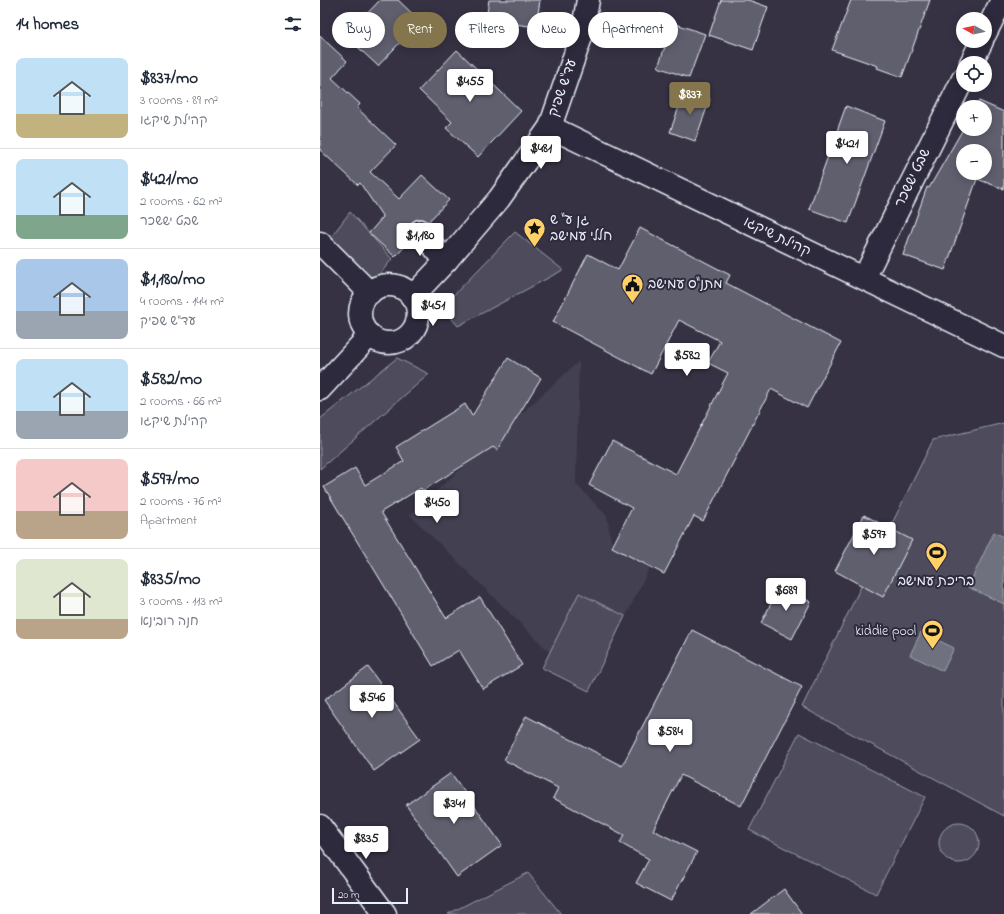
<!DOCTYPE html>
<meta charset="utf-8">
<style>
body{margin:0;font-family:"Indie Flower","Playpen Sans Hebrew",sans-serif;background:#f2f2f3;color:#1f2937;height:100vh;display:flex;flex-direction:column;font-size:15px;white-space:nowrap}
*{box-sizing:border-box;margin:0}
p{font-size:13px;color:#747a83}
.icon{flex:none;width:22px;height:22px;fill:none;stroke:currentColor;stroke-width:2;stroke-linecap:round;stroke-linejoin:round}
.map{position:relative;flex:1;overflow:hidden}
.panel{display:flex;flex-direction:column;background:#fff;width:320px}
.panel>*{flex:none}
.hud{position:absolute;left:12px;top:12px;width:380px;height:36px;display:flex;gap:8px}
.needle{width:26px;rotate:278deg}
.buttons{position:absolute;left:636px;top:12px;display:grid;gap:8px}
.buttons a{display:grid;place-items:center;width:36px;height:36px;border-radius:50%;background:#fff;box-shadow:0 2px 10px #0003;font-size:20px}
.scale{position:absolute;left:12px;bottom:10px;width:76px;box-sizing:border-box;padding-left:4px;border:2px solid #e8f1f8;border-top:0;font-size:11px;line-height:14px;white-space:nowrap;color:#e8f1f8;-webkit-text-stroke:3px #2f2a3d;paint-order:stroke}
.price{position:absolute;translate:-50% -34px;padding:0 9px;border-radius:4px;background:#fff;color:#222;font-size:13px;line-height:26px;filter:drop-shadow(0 1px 2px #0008)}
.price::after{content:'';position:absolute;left:50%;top:24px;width:12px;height:9px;margin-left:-6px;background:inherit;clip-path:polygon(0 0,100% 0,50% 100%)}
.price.selected{background:#84754c;color:#fff}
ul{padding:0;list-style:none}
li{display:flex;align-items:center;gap:12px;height:100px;padding:0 16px}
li+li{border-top:1px solid #e0e1e3}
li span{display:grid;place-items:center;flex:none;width:112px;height:80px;border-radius:8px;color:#555}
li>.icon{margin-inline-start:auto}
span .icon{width:48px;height:48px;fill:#fffc;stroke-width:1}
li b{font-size:17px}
h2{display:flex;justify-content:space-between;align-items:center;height:48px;padding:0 16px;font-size:17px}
.chip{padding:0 14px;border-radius:18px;background:#fff;box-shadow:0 2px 10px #0003;font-size:14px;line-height:36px}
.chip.selected{background:#84754c;color:#fff}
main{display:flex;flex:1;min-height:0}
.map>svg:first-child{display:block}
</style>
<main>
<section class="panel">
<h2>14 homes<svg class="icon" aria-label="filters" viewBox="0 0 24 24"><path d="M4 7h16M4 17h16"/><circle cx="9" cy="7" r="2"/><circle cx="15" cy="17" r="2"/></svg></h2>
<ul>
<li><span style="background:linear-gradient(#bfe0f5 70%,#c2b280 0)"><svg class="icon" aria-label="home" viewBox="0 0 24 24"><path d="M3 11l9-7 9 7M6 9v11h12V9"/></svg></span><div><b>$837/mo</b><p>3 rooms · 89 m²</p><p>קהילת שיקגו</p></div></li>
<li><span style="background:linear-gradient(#bfe0f5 70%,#7fa58c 0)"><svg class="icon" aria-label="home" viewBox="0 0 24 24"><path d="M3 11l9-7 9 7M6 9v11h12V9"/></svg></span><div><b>$421/mo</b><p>2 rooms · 62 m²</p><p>שבט יששכר</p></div></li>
<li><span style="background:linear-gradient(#a9c7e8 65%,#9aa5b1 0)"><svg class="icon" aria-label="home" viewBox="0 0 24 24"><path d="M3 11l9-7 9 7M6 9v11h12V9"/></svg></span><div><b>$1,180/mo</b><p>4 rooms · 144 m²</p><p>עד&quot;ש שפיק</p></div></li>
<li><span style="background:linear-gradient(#bfe0f5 65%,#9aa5b1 0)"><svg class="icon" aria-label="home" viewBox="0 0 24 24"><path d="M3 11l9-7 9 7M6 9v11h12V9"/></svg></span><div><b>$582/mo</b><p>2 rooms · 66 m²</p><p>קהילת שיקגו</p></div></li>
<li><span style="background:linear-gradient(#f6c9c9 65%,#b9a48a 0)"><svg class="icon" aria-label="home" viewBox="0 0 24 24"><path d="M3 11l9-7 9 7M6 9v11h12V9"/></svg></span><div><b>$597/mo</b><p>2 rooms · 76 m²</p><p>Apartment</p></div></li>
<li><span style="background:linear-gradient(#dfe7d0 75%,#b9a48a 0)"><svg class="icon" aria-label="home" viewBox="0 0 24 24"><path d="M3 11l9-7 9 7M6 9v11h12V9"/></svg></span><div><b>$835/mo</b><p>3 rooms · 113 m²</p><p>חנה רובינא</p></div></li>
</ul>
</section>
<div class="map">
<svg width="684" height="914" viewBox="0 0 684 914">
<rect width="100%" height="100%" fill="#363244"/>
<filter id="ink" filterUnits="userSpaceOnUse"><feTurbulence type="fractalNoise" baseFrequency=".025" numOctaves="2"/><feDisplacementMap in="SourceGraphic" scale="8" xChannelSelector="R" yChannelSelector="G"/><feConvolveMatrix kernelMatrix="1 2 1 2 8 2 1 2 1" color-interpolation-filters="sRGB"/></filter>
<g filter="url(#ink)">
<path fill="#433f51" d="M259,361L256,484L287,516L292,547L330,567L269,691L90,515Z"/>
<g fill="#4d4b5c" stroke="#9a9eaa">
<path d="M30,212L72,259L47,290L5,245Z"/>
<path d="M195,232L243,270L138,326L122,307Z"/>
<path d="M77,358L109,374L0,469V419Z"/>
<path d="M684,423V816L482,707L613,440Z"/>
<path d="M259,593L305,616L269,691L222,668Z"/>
<path d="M479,733L605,797L556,894L429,830Z"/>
<circle cx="639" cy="843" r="20"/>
<path d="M208,873L241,914H128Z"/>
</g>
<g fill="#70717f" stroke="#a0a4af">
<path d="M674,532L684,537V604L648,587Z"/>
<path d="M601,632L634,648L623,671L590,655Z"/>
</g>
<g fill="#605e6e" stroke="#e8f1f8" fill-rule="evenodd">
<path d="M60,0H78L100,21L58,66L26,36Z"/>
<path d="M169,0H220L216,27L166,20Z"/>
<path d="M401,0H428L448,7L433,50L389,35Z"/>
<path d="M531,0H610L582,77L557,68L558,66L512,50Z"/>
<path d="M353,23L385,34L369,78L338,67Z"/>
<path d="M0,36L27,61L12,78L40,104L37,108L76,145L50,172L79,199L102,175L129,200L108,222L104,219H98L92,222L88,227V233L91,240L75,257L49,233L63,217L40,183L38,185L0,150Z"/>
<path d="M137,50L201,111L158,157L126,128L132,122L99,90Z"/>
<path d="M365,90L390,99L375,141L350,132Z"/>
<path d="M659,101L684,112V189L657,179L625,270L583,255L607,187L609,188L643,129H665V107H656ZM643,151H665V173H643Z"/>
<path d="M526,106L565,121L528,223L489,209Z"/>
<path d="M320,228L410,275L406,283L521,343L487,408L451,389L383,521L374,516L344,574L292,547L312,508L269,485L292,441L356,474L408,373L388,363L400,341L359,320L331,374L233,322L268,254L298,270Z"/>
<path d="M188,358L221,378L177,450L173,447L102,491L101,488L61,512L126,618L160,597L202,665L163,689L139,650L113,666L4,487L35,468L45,485L84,461L76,447L145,404L152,416Z"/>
<path d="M544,515L592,540L563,597L515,571Z"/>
<path d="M460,586L491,602L472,639L441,623Z"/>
<path d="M372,630L482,687L421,806L361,775L333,830L377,852L351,901L316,883L329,859L300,843L304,835L233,798L238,788L184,760L206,716L302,766Z"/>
<path d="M48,667L100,739L54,771L4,700Z"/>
<path d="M131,773L182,845L137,877L86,805Z"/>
<path d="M464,889L482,914H431Z"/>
</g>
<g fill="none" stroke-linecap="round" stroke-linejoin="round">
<defs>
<g id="minor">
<path d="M665,34L682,0"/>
<path d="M651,63L662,41"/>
<path d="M230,127L684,346"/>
<path d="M100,231L126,261"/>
<path d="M544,278L643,79"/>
<path d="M0,826L65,914"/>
</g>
<g id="tertiary">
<path d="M0,243L50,293"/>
<circle cx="69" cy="314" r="29"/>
<path d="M92,297L126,261L179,199L230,127L262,34L268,0"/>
<path d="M0,389L50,335"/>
</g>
</defs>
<use href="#minor" stroke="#e8f1f8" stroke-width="25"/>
<use href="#tertiary" stroke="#e8f1f8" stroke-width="25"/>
<use href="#minor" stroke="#2f2a3d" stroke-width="22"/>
<use href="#tertiary" stroke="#2f2a3d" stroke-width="22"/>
</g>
</g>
<defs>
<symbol id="sight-pin" viewBox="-11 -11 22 30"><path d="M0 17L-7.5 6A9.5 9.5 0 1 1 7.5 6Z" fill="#ffd166" stroke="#2f2a3d"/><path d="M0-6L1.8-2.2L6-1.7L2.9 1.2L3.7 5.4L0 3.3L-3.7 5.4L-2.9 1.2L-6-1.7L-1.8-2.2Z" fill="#111"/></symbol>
<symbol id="civic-pin" viewBox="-11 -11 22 30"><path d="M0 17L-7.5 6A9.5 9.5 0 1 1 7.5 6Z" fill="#ffd166" stroke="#2f2a3d"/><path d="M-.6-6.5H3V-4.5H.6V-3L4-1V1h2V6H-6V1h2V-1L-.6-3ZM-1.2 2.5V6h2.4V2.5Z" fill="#111"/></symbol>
<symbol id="stadium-pin" viewBox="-11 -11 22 30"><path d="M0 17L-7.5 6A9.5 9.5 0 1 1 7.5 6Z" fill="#ffd166" stroke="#2f2a3d"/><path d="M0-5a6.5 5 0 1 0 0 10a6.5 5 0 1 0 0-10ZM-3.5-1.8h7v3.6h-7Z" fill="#111"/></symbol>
</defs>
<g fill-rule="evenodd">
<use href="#sight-pin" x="202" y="216" width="25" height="34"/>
<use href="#civic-pin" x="300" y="272" width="25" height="34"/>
<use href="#stadium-pin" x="604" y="540" width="25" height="34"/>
<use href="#stadium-pin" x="600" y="618" width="25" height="34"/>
</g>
<g text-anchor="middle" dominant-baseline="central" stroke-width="4" stroke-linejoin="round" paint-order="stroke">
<g font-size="14" fill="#e8f1f8" stroke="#2f2a3d">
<text transform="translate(243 88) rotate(-71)">עד"ש שפיק</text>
<text transform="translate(593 178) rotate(-64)">שבט יששכר</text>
<text transform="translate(457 237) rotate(26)">קהילת שיקגו</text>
</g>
<g font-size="14" fill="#e8f1f8" stroke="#2f2a3d" text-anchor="start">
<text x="230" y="220">גן ע" ש<tspan x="230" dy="16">חללי עמישב</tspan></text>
<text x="328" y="284">מתנ"ס עמישב</text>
<text x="616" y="581" text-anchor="middle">בריכת עמישב</text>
<text x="596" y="631" text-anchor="end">kiddie pool</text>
</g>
</g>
</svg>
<div class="buttons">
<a><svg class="needle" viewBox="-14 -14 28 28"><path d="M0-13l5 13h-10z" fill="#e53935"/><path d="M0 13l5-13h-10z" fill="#747a83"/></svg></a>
<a><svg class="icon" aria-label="locate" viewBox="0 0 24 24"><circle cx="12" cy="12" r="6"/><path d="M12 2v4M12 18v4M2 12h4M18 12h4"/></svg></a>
<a>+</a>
<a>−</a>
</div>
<div class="scale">20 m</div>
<b class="price" style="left:150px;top:103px">$455</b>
<b class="price selected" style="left:370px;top:116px">$837</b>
<b class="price" style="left:527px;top:165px">$421</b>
<b class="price" style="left:221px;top:170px">$481</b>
<b class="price" style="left:100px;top:257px">$1,180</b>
<b class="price" style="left:113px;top:327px">$451</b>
<b class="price" style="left:367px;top:377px">$582</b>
<b class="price" style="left:117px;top:524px">$450</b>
<b class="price" style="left:554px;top:556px">$597</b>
<b class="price" style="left:466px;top:612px">$689</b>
<b class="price" style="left:52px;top:719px">$546</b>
<b class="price" style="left:350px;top:753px">$584</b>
<b class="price" style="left:134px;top:825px">$341</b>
<b class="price" style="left:46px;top:860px">$835</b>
<div class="hud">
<a class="chip">Buy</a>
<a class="chip selected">Rent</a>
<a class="chip">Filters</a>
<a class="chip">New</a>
<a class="chip">Apartment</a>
</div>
</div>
</main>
